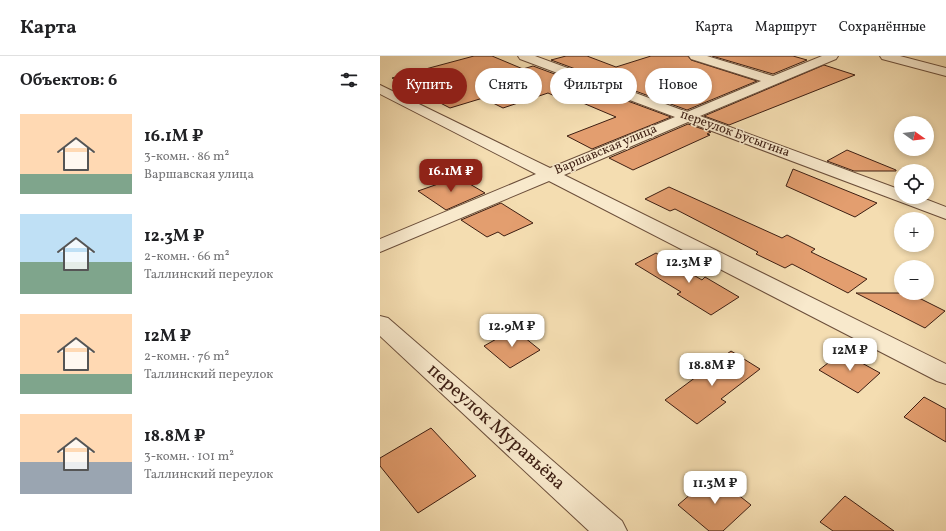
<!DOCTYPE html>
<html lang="ru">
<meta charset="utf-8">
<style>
body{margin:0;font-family:Vollkorn,serif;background:#f2f2f2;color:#202124;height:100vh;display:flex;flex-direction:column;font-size:15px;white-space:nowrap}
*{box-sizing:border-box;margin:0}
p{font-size:13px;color:#757577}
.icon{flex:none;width:22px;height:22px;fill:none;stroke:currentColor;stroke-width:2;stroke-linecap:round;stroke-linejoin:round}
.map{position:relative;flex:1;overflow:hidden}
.side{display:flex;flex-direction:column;background:#fff;width:380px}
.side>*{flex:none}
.banner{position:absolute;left:12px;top:12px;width:380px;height:36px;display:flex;gap:8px}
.needle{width:26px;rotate:104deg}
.fabs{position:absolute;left:514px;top:60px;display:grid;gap:8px}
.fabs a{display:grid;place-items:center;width:40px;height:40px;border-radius:50%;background:#fff;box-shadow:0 2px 6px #0003;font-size:20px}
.price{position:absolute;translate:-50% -34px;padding:0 9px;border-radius:8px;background:#fff;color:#222;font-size:13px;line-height:26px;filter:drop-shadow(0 1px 2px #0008)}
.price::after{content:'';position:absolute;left:50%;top:24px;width:12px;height:9px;margin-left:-6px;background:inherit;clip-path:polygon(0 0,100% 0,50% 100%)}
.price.current{background:#8f2418;color:#fff}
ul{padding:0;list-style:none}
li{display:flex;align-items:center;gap:12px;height:100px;padding:0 20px}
li span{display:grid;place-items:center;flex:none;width:112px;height:80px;border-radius:0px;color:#555}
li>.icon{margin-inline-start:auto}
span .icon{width:48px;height:48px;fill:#fffc;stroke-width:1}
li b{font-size:17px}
h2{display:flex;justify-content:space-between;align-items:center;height:48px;padding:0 20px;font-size:17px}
.chip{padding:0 14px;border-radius:18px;background:#fff;box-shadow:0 2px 6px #0003;font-size:14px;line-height:36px}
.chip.current{background:#8f2418;color:#fff}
header{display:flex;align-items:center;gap:24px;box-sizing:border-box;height:56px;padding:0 20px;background:#fff;border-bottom:1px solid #e0e0e0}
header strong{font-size:19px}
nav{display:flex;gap:22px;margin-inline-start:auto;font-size:14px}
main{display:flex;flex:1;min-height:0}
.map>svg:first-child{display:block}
</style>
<header>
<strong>Карта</strong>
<nav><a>Карта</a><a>Маршрут</a><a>Сохранённые</a></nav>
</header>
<main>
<section class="side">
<h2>Объектов: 6<svg class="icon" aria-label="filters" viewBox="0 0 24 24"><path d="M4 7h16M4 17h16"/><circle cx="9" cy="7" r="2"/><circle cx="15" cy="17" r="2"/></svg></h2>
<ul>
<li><span style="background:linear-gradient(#ffd9b3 75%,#7fa58c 0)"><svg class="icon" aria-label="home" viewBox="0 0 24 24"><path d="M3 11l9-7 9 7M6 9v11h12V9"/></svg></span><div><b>16.1M ₽</b><p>3-комн. · 86 m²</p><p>Варшавская улица</p></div></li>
<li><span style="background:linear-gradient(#bfe0f5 60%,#7fa58c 0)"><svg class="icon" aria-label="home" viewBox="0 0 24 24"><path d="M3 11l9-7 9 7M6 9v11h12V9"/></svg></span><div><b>12.3M ₽</b><p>2-комн. · 66 m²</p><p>Таллинский переулок</p></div></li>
<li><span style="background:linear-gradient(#ffd9b3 75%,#7fa58c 0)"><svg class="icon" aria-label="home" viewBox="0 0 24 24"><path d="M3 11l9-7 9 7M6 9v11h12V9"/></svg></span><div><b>12M ₽</b><p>2-комн. · 76 m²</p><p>Таллинский переулок</p></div></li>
<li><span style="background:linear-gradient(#ffd9b3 60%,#9aa5b1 0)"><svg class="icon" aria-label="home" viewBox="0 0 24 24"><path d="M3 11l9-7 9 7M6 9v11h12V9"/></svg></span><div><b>18.8M ₽</b><p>3-комн. · 101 m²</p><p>Таллинский переулок</p></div></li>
</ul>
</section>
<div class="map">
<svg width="566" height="475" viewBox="0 0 566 475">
<rect width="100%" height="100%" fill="#f4ddb1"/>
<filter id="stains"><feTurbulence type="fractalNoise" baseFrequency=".005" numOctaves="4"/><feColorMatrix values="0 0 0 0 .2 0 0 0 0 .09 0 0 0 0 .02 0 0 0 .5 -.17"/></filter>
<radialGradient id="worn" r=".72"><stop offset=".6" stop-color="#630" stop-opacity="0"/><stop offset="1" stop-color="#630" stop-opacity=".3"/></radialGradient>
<g fill="#e39e6f" stroke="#3d1e12">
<path d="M94,0H112L143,13L153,10L291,61L212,93L187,80L236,61L184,39L177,41L168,37L123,52L103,42L70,52L12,22Z"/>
<path d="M186,0H207L236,11L271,0H308L311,4L377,25L307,54L171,4Z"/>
<path d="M332,0H413L427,4L393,18Z"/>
<path d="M444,9L475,19L349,69L324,60Z"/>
<path d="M308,68L331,76L327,78L330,79L253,114L229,102Z"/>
<path d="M467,94L516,114V115H474L447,105Z"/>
<path d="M413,113L497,147L475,161L406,130Z"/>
<path d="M78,121L105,137L66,154L38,135Z"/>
<path d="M289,131L402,182L407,179L435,193L431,196L487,223L468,237L412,208L405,212L376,198L378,196L295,153L290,155L265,143Z"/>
<path d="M121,147L153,167L124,180L118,176L107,181L81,164Z"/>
<path d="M276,197L322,224L325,221L359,241L331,259L297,238L301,236L255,208Z"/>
<path d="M476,237H529L565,255L545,272Z"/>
<path d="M134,273L160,294L130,312L104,290Z"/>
<path d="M351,295L380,313L341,343L346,346L317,368L285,344Z"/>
<path d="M462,296L500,317L478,337L439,314Z"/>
<path d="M544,341L566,353V386L524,361Z"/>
<path d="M51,372L96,420L38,457L0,410V402Z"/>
<path d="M333,419L371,449L343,475H329L298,449Z"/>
<path d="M465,440L514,475H453L440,466Z"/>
</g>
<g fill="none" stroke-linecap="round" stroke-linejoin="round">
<defs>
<g id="minor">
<path d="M138,0H155L307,56L381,25L311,3L309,0H327L393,20L442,0H458L456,3L320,60L521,134V141H540L566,151V163L308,66L184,119L566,308V328L557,325L169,125L0,196V183L156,118L0,38V29L170,112L295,61L140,3Z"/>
<path d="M0,260L8,262L242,465L247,475H209L0,280Z"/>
</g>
<path id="tertiary" d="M500,0H520L566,12V20L502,3Z"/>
</defs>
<use href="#minor" stroke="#6b4e3a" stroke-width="2"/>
<use href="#tertiary" stroke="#6b4e3a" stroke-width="2"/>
<use href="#minor" fill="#f8e9cc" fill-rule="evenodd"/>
<use href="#tertiary" fill="#f8e9cc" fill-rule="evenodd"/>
</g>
<g text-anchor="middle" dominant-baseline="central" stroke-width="3" stroke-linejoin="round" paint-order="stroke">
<g font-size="13" fill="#3d1e12" stroke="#f8e9cc">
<text transform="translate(355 78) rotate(20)">переулок Бусыгина</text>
<text transform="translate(226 94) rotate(-23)">Варшавская улица</text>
</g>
<g font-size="19" fill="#3d1e12" stroke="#f8e9cc">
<text transform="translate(116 371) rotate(42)">переулок Муравьёва</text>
</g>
</g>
<rect width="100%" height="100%" filter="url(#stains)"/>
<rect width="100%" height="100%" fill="url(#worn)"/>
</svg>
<div class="fabs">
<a><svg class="needle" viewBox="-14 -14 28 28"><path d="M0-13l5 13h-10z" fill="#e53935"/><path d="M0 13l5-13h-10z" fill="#757577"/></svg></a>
<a><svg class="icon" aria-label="locate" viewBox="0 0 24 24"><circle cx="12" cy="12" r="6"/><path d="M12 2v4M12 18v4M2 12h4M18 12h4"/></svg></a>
<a>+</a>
<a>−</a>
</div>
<b class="price current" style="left:71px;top:137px">16.1M ₽</b>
<b class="price" style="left:309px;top:228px">12.3M ₽</b>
<b class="price" style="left:132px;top:292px">12.9M ₽</b>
<b class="price" style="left:470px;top:316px">12M ₽</b>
<b class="price" style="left:332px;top:331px">18.8M ₽</b>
<b class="price" style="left:335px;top:449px">11.3M ₽</b>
<div class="banner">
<a class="chip current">Купить</a>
<a class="chip">Снять</a>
<a class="chip">Фильтры</a>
<a class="chip">Новое</a>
</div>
</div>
</main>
